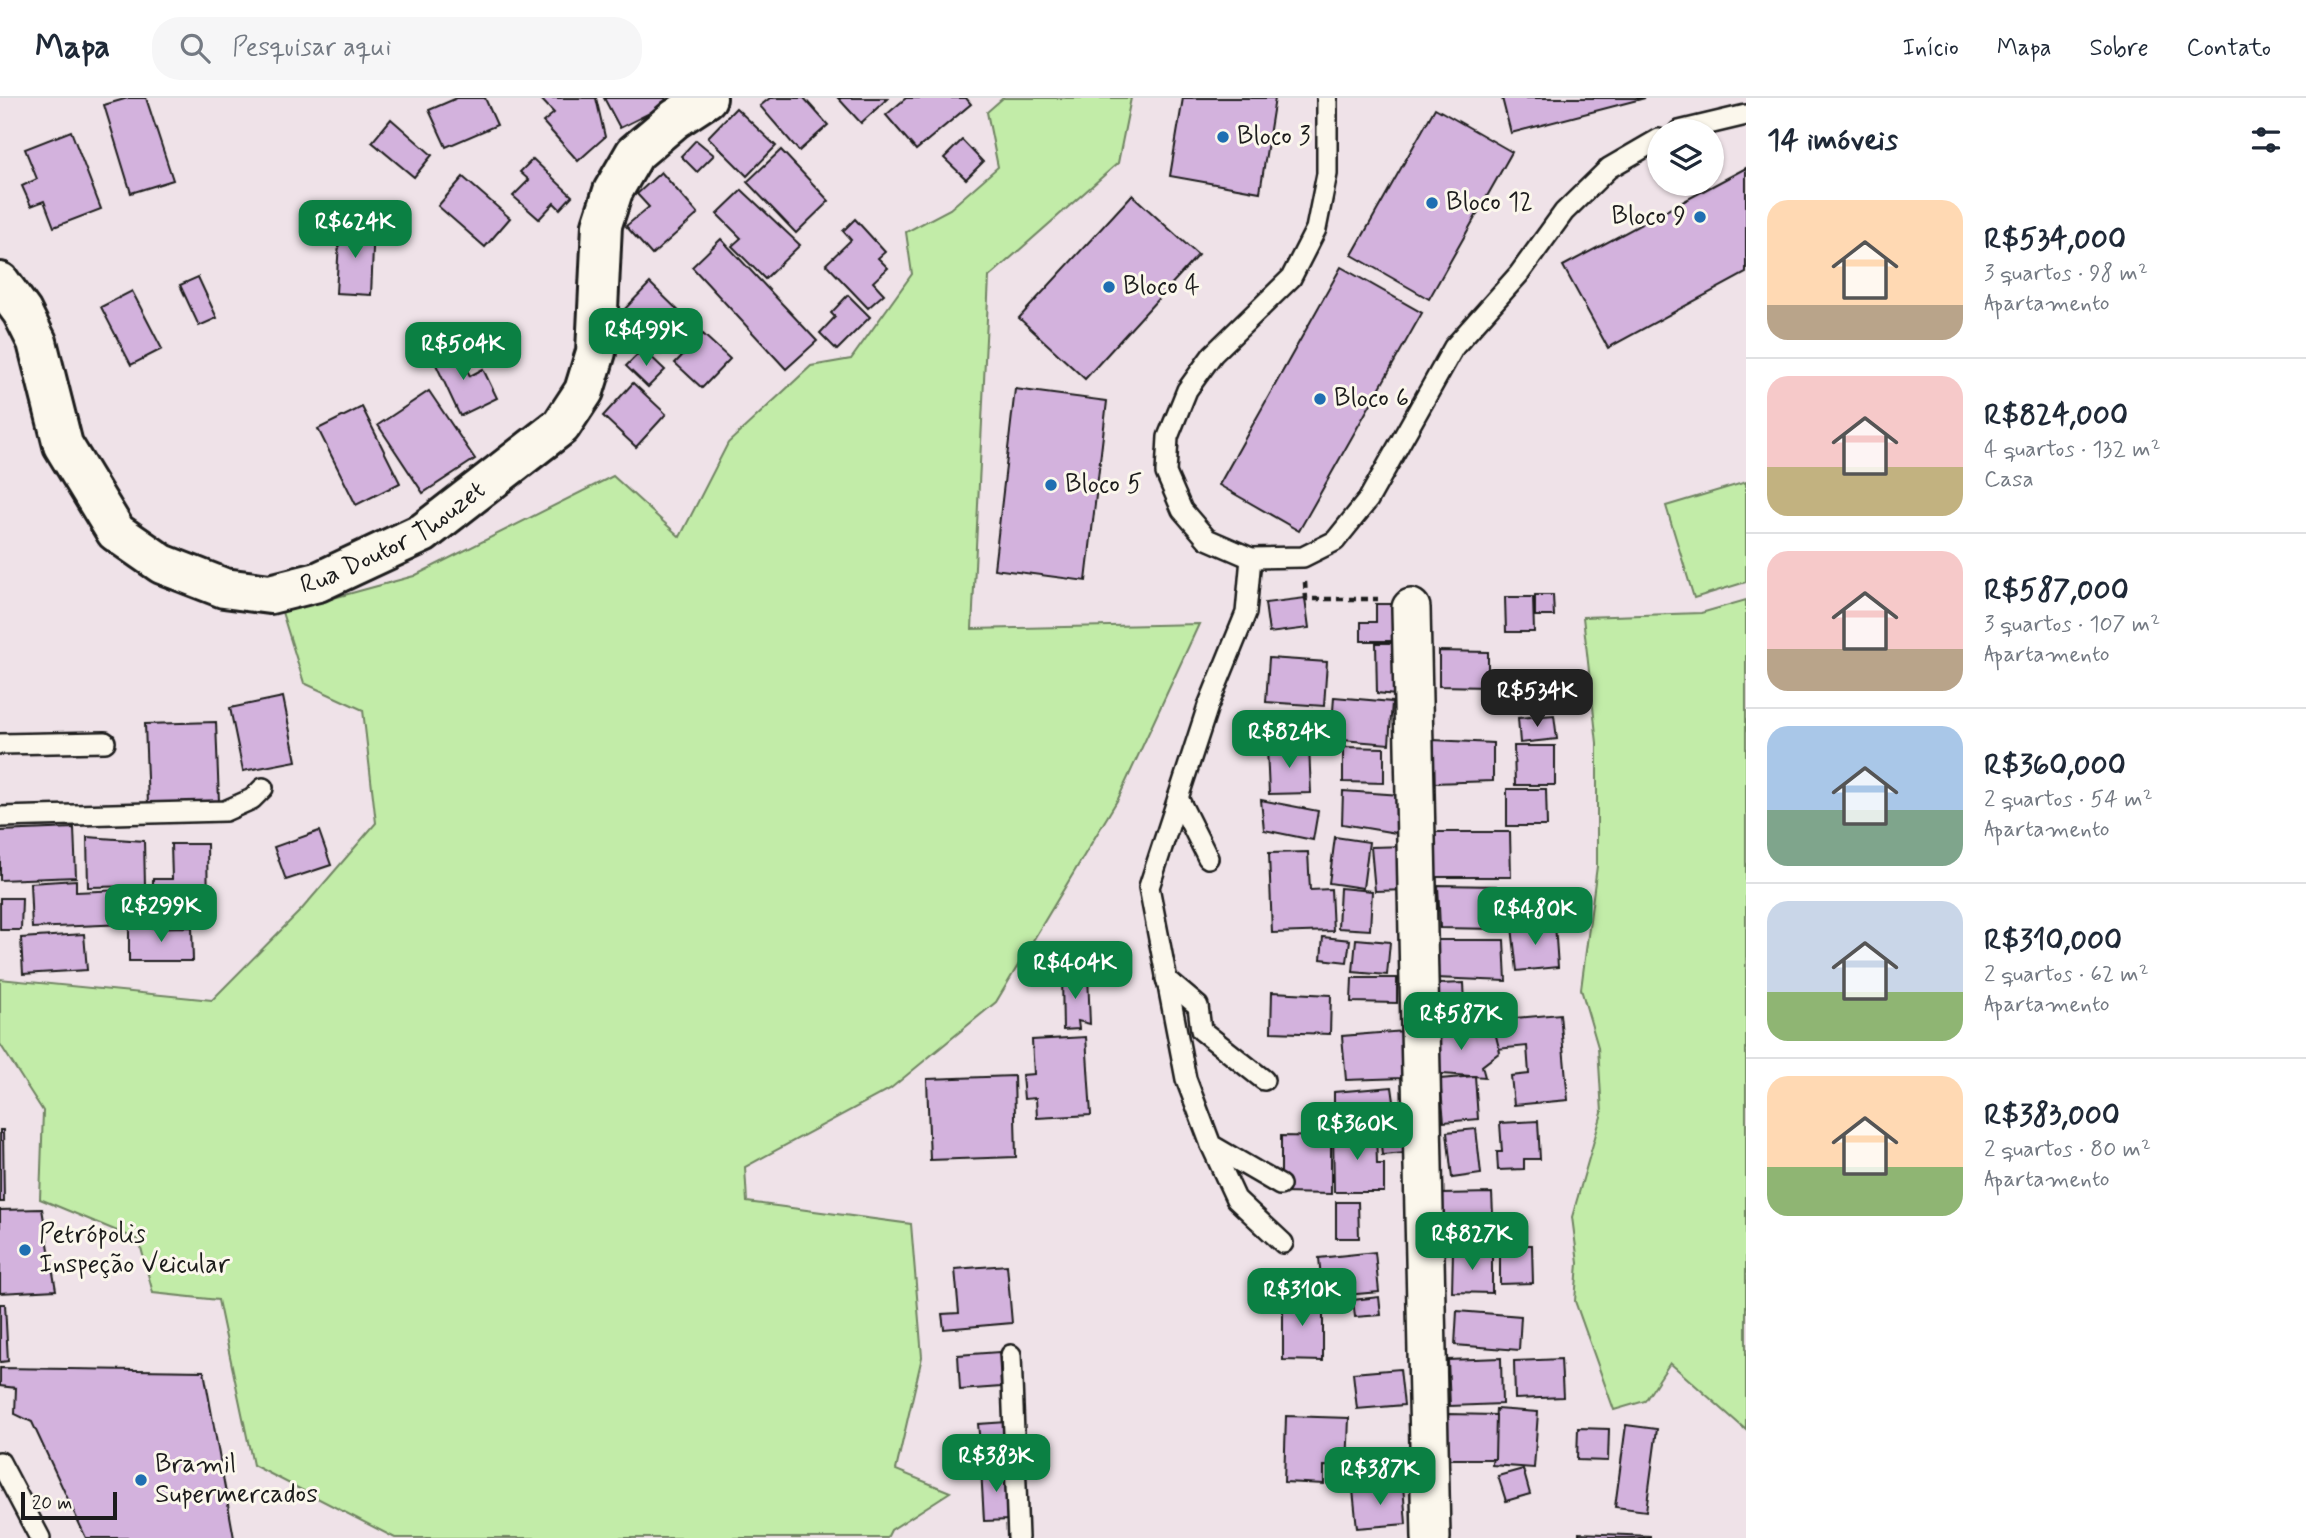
<!DOCTYPE html>
<html lang="pt">
<meta charset="utf-8">
<style>
body{margin:0;font-family:Mynerve,sans-serif;background:#f6f6f7;color:#1f2937;height:100vh;display:flex;flex-direction:column;font-size:26px;white-space:nowrap}
*{box-sizing:border-box;margin:0}
p{font-size:23px;color:#747a83}
.icon{flex:none;width:38px;height:38px;fill:none;stroke:currentColor;stroke-width:2;stroke-linecap:round;stroke-linejoin:round}
.map{position:relative;flex:1;overflow:hidden}
.side{display:flex;flex-direction:column;background:#fff;width:560px}
.side>*{flex:none}
.buttons{position:absolute;left:1647px;top:21px;display:grid;gap:14px}
.buttons a{display:grid;place-items:center;width:77px;height:77px;border-radius:50%;background:#fff;box-shadow:0 2px 5px #0004;font-size:35px}
.scale{position:absolute;left:21px;bottom:18px;width:96px;box-sizing:border-box;padding-left:7px;border:4px solid #1c1c1c;border-top:0;font-size:19px;line-height:24px;white-space:nowrap;color:#1c1c1c;-webkit-text-stroke:5px #fbf7ec;paint-order:stroke}
.price{position:absolute;translate:-50% -60px;padding:0 16px;border-radius:14px;background:#0b8043;color:#fff;font-size:23px;line-height:46px;filter:drop-shadow(0 2px 4px #0008)}
.price::after{content:'';position:absolute;left:50%;top:42px;width:21px;height:16px;margin-left:-10px;background:inherit;clip-path:polygon(0 0,100% 0,50% 100%)}
.price.selected{background:#222;color:#fff}
ul{padding:0;list-style:none}
li{display:flex;align-items:center;gap:21px;height:175px;padding:0 21px}
li+li{border-top:2px solid #e0e1e3}
li span{display:grid;place-items:center;flex:none;width:196px;height:140px;border-radius:21px;color:#555}
li>.icon{margin-inline-start:auto}
span .icon{width:84px;height:84px;fill:#fffc;stroke-width:1}
li b{font-size:30px}
h2{display:flex;justify-content:space-between;align-items:center;height:84px;padding:0 21px;font-size:30px}
header{display:flex;align-items:center;gap:42px;box-sizing:border-box;height:98px;padding:0 35px;background:#fff;border-bottom:2px solid #e0e1e3}
header strong{font-size:33px}
nav{display:flex;gap:38px;margin-inline-start:auto;font-size:24px}
.search{width:490px;height:63px;background:#f6f6f7;display:flex;align-items:center;gap:18px;box-sizing:border-box;padding:0 24px;border-radius:28px;color:#747a83;font-size:26px}
main{display:flex;flex:1;min-height:0}
.map>svg:first-child{display:block}
</style>
<header>
<strong>Mapa</strong>
<div class="search"><svg class="icon" aria-label="search" viewBox="0 0 24 24"><circle cx="10" cy="10" r="6"/><path d="M15 15l6 6"/></svg>Pesquisar aqui</div>
<nav><a>Início</a><a>Mapa</a><a>Sobre</a><a>Contato</a></nav>
</header>
<main>
<div class="map">
<svg width="1746" height="1440" viewBox="0 0 1746 1440">
<rect width="100%" height="100%" fill="#efe2e8"/>
<filter id="ink" filterUnits="userSpaceOnUse"><feTurbulence type="fractalNoise" baseFrequency=".0143" numOctaves="2"/><feDisplacementMap in="SourceGraphic" scale="14" xChannelSelector="R" yChannelSelector="G"/><feConvolveMatrix kernelMatrix="1 2 1 2 8 2 1 2 1" color-interpolation-filters="sRGB"/></filter>
<g filter="url(#ink)">
<g fill="#c2eca8" stroke="#6f8462" stroke-width="2">
<path d="M1003,0H1131L1118,65L989,179L972,531L1199,526L1118,701L996,904L890,991L745,1069L747,1104L911,1126L922,1259L896,1372L950,1394L891,1432L887,1440H395L253,1367L218,1202L153,1195L139,1142L40,1101L43,1013L0,946V881L212,902L302,811L376,725L363,612L304,585L282,514L414,478L613,378L680,439L728,345L811,268L851,261L912,176L906,134L950,111L998,69L987,14Z"/>
<path d="M1746,384V484L1694,500L1666,408Z"/>
<path d="M1746,502V1332L1670,1265L1645,1303L1614,1312L1575,1203L1578,1165L1572,1119L1602,1015L1598,949L1581,891L1597,768V645L1583,519L1701,515Z"/>
</g>
<g fill="#d3b2dd" stroke="#1c1c1c" stroke-width="2">
<path d="M128,0H146L173,82L131,95L104,7Z"/>
<path d="M457,0H485L497,27L446,49L429,12Z"/>
<path d="M540,0H596L605,39L578,63L543,24L554,15Z"/>
<path d="M604,0H665L668,6L620,30Z"/>
<path d="M770,0H804L828,27L799,53L760,8Z"/>
<path d="M838,0H888L861,25Z"/>
<path d="M906,0H966L971,6L916,52L886,17Z"/>
<path d="M1183,0H1275L1260,94L1170,78Z"/>
<path d="M1502,0H1645L1511,35Z"/>
<path d="M736,10L776,48L747,78L708,39Z"/>
<path d="M1435,10L1512,54L1429,201L1352,157Z"/>
<path d="M391,21L432,57L414,79L372,44Z"/>
<path d="M71,33L101,111L54,129L44,103L31,108L22,88L37,81L25,51Z"/>
<path d="M696,42L714,57L697,74L681,58Z"/>
<path d="M962,42L983,64L966,81L944,60Z"/>
<path d="M781,52L829,103L796,135L747,84Z"/>
<path d="M533,61L572,98L560,111L554,105L539,121L513,98L529,82L520,74Z"/>
<path d="M1746,70V175L1608,250L1563,168Z"/>
<path d="M661,74L698,116L652,157L626,128L649,109L637,96Z"/>
<path d="M463,79L510,120L485,149L438,108Z"/>
<path d="M742,92L800,147L765,181L732,148L741,140L717,116Z"/>
<path d="M1132,97L1198,157L1085,281L1019,220Z"/>
<path d="M855,121L885,154L878,160L888,170L873,184L884,196L868,210L826,166L851,142L843,133Z"/>
<path d="M340,126L374,128L371,197L336,195Z"/>
<path d="M721,141L817,243L786,271L692,169Z"/>
<path d="M1341,169L1422,215L1299,433L1219,387Z"/>
<path d="M198,179L217,220L199,228L180,187Z"/>
<path d="M650,185L691,225L661,256L620,216Z"/>
<path d="M132,193L162,251L131,267L101,209Z"/>
<path d="M848,197L870,219L837,252L820,235L835,219L831,215Z"/>
<path d="M703,236L730,261L702,290L675,265Z"/>
<path d="M455,247L470,278L483,271L497,300L460,318L432,258Z"/>
<path d="M643,251L665,272L648,289L626,268Z"/>
<path d="M633,285L666,316L636,349L603,318Z"/>
<path d="M1015,291L1107,303L1086,483L994,471Z"/>
<path d="M429,293L475,361L423,395L378,327Z"/>
<path d="M362,309L400,385L356,407L318,331Z"/>
<path d="M1535,497H1553L1554,518H1535Z"/>
<path d="M1505,499H1533L1534,534H1506Z"/>
<path d="M1305,500L1309,530L1269,535L1265,505Z"/>
<path d="M1376,506H1394L1395,543H1361V524H1376Z"/>
<path d="M1376,545H1402L1405,598L1377,595Z"/>
<path d="M1439,553L1488,554V589L1439,588Z"/>
<path d="M1269,560L1327,564L1324,608L1266,604Z"/>
<path d="M283,599L296,663L243,673L230,610Z"/>
<path d="M1334,599L1392,604L1389,646L1331,641Z"/>
<path d="M1554,617L1557,641L1520,645L1518,620Z"/>
<path d="M216,624L219,704L148,707L145,626Z"/>
<path d="M1433,642L1493,645V683L1433,685Z"/>
<path d="M1309,648L1311,695L1269,696L1267,650Z"/>
<path d="M1514,648H1555V687H1515Z"/>
<path d="M1343,649L1384,650V685L1343,684Z"/>
<path d="M1507,691H1546L1547,728H1507Z"/>
<path d="M1343,693L1401,697L1402,736L1342,726Z"/>
<path d="M1261,702L1318,713L1313,742L1264,732Z"/>
<path d="M74,730L76,779L0,782V733Z"/>
<path d="M319,733L331,767L286,782L274,749Z"/>
<path d="M1435,734H1510L1511,779H1436Z"/>
<path d="M87,739L144,743L145,788L88,789Z"/>
<path d="M1335,739L1369,744L1363,790L1329,785Z"/>
<path d="M171,746H207L208,815H172V802H153V781H172Z"/>
<path d="M1408,748V792L1375,793L1371,749Z"/>
<path d="M1308,754L1310,792L1331,791L1333,833L1272,835L1269,755Z"/>
<path d="M76,782V794L146,791L148,825L32,830L30,785Z"/>
<path d="M1438,787L1497,788V831L1440,830Z"/>
<path d="M1340,790L1372,793L1370,832L1338,830Z"/>
<path d="M0,800H22L21,832H0Z"/>
<path d="M1555,826L1558,869L1517,873L1512,829Z"/>
<path d="M192,829L193,863H129V830Z"/>
<path d="M84,836L87,872L23,876L21,840Z"/>
<path d="M1323,839L1350,842L1347,864L1321,861Z"/>
<path d="M1356,841L1390,844L1387,877L1353,874Z"/>
<path d="M1434,842H1504L1506,883L1436,880Z"/>
<path d="M1088,877L1090,926L1078,923L1079,931L1063,932L1062,878Z"/>
<path d="M1352,880H1397V905L1351,904Z"/>
<path d="M1464,885L1466,927L1441,928L1438,886Z"/>
<path d="M1272,894L1331,897L1330,936L1271,934Z"/>
<path d="M1560,916L1568,1002L1514,1007L1511,978L1529,976L1527,948L1497,951L1494,922Z"/>
<path d="M1432,930L1495,934L1500,954L1482,968L1485,979L1428,975Z"/>
<path d="M1404,933L1403,980L1346,982L1342,938Z"/>
<path d="M1086,939L1091,1017L1037,1020L1036,1000L1024,1001L1022,977L1034,976L1032,942Z"/>
<path d="M1014,978L1016,1059L930,1062L927,981Z"/>
<path d="M1475,978L1478,1021L1444,1024L1440,981Z"/>
<path d="M1392,989L1397,1025L1334,1029V994Z"/>
<path d="M1538,1023L1540,1061H1524V1071L1498,1072L1497,1054H1502L1500,1025Z"/>
<path d="M1376,1031L1377,1066H1384V1094H1334L1333,1032Z"/>
<path d="M1476,1031L1481,1076L1452,1080L1447,1034Z"/>
<path d="M0,1032H3L4,1104H0Z"/>
<path d="M1414,1032L1417,1054L1382,1057L1380,1035Z"/>
<path d="M1281,1038L1331,1039V1096L1281,1095Z"/>
<path d="M1492,1095L1494,1138L1442,1140L1441,1096Z"/>
<path d="M1336,1104H1358L1359,1140H1336Z"/>
<path d="M42,1111L56,1192L0,1195V1112Z"/>
<path d="M1500,1147H1532L1533,1185L1500,1186Z"/>
<path d="M1453,1153L1492,1154V1195L1452,1194Z"/>
<path d="M1375,1154L1379,1194L1323,1199L1319,1160Z"/>
<path d="M1007,1167L1012,1225L944,1231L942,1216L959,1215L955,1171Z"/>
<path d="M1283,1194H1309V1199L1323,1208V1263L1283,1262Z"/>
<path d="M1379,1199L1381,1217L1355,1219L1353,1202Z"/>
<path d="M0,1206H5L8,1263L0,1264Z"/>
<path d="M1457,1213L1521,1218L1519,1252L1455,1247Z"/>
<path d="M999,1254L1001,1289L960,1292L958,1257Z"/>
<path d="M1501,1260L1502,1306L1450,1308L1448,1262Z"/>
<path d="M1561,1261L1563,1299L1515,1301L1514,1263Z"/>
<path d="M0,1270L204,1273L234,1440H86L32,1324L15,1316L16,1290L0,1288Z"/>
<path d="M1400,1271L1404,1307L1357,1311L1353,1275Z"/>
<path d="M1496,1311L1538,1314L1534,1370L1492,1367Z"/>
<path d="M1448,1316L1496,1317L1495,1361H1448Z"/>
<path d="M1286,1318L1349,1320L1347,1369L1324,1368V1386L1284,1384Z"/>
<path d="M1007,1324L1011,1361L982,1364L978,1326Z"/>
<path d="M1626,1327L1657,1331L1646,1413L1615,1409Z"/>
<path d="M1578,1330L1609,1331L1608,1363L1577,1362Z"/>
<path d="M1008,1369L1011,1422L984,1423L981,1370Z"/>
<path d="M1523,1371L1530,1396L1506,1403L1498,1378Z"/>
<path d="M1403,1387L1406,1426L1357,1430L1353,1392Z"/>
<path d="M1579,1435L1650,1438V1440H1579Z"/>
</g>
<g fill="none" stroke-linecap="round" stroke-linejoin="round">
<defs>
<g id="service">
<path d="M1327,0V76L1316,131L1291,180L1213,256L1187,292L1168,339L1166,375L1182,412L1207,441L1251,460L1303,459L1335,443L1368,402L1454,249L1519,176L1564,114L1609,70L1659,41"/>
<path d="M1679,33L1746,17"/>
<path d="M1251,460L1246,515L1208,608L1149,789L1186,981L1211,1047L1280,1087"/>
<path d="M0,646L105,644"/>
<path d="M1178,700L1208,760"/>
<path d="M0,719L225,713L252,701L263,690"/>
<path d="M1166,881L1198,908L1201,932L1264,982"/>
<path d="M1211,1047L1236,1101L1283,1145"/>
<path d="M1011,1257L1018,1440"/>
<path d="M0,1364L40,1440"/>
</g>
<path id="minor" d="M1411,510L1431,1440"/>
<g id="tertiary">
<path id="s1" d="M0,184L22,214L37,244L63,347L116,434L162,466L224,490L270,496L318,484L423,435L561,328L584,293L596,254L602,127L613,93L635,55L675,21L707,0"/>
</g>
</defs>
<use href="#service" stroke="#1c1c1c" stroke-width="24"/>
<use href="#minor" stroke="#1c1c1c" stroke-width="42"/>
<use href="#tertiary" stroke="#1c1c1c" stroke-width="44"/>
<path stroke="#1c1c1c" stroke-width="4.5" stroke-dasharray="7 5" stroke-linecap="butt" d="M1305,484L1306,501H1378"/>
<use href="#service" stroke="#fbf7ec" stroke-width="19"/>
<use href="#minor" stroke="#fbf7ec" stroke-width="37"/>
<use href="#tertiary" stroke="#fbf7ec" stroke-width="38"/>
</g>
</g>
<g fill="#1f6fb2" stroke="#fbf7ec" stroke-width="2.5">
<circle cx="1223" cy="39" r="7"/>
<circle cx="1432" cy="105" r="7"/>
<circle cx="1700" cy="119" r="7"/>
<circle cx="1109" cy="189" r="7"/>
<circle cx="1320" cy="301" r="7"/>
<circle cx="1051" cy="387" r="7"/>
<circle cx="25" cy="1152" r="7"/>
<circle cx="141" cy="1382" r="7"/>
</g>
<g text-anchor="middle" dominant-baseline="central" stroke-width="6" stroke-linejoin="round" paint-order="stroke">
<g font-size="26" fill="#1c1c1c" stroke="#fbf7ec" text-anchor="start">
<text x="1237" y="39">Bloco 3</text>
<text x="1446" y="105">Bloco 12</text>
<text x="1686" y="119" text-anchor="end">Bloco 9</text>
<text x="1123" y="189">Bloco 4</text>
<text x="1334" y="301">Bloco 6</text>
<text x="1065" y="387">Bloco 5</text>
<text x="39" y="1137">Petrópolis<tspan x="39" dy="30">Inspeção Veicular</tspan></text>
<text x="155" y="1367">Bramil<tspan x="155" dy="30">Supermercados</tspan></text>
</g>
<g font-size="26" fill="#1c1c1c" stroke="#fbf7ec">
<text stroke="none"><textPath href="#s1" startOffset="584">Rua Doutor Thouzet</textPath></text>
</g>
</g>
</svg>
<div class="buttons">
<a><svg class="icon" aria-label="layers" viewBox="0 0 24 24"><path d="M12 4l9 5-9 5-9-5zM3 14l9 5 9-5"/></svg></a>
</div>
<div class="scale">20 m</div>
<b class="price" style="left:355px;top:162px">R$624K</b>
<b class="price" style="left:646px;top:270px">R$499K</b>
<b class="price" style="left:463px;top:284px">R$504K</b>
<b class="price selected" style="left:1537px;top:631px">R$534K</b>
<b class="price" style="left:1289px;top:672px">R$824K</b>
<b class="price" style="left:161px;top:846px">R$299K</b>
<b class="price" style="left:1535px;top:849px">R$480K</b>
<b class="price" style="left:1075px;top:903px">R$404K</b>
<b class="price" style="left:1461px;top:954px">R$587K</b>
<b class="price" style="left:1357px;top:1064px">R$360K</b>
<b class="price" style="left:1472px;top:1174px">R$827K</b>
<b class="price" style="left:1302px;top:1230px">R$310K</b>
<b class="price" style="left:996px;top:1396px">R$383K</b>
<b class="price" style="left:1380px;top:1409px">R$387K</b>
</div>
<section class="side">
<h2>14 imóveis<svg class="icon" aria-label="filters" viewBox="0 0 24 24"><path d="M4 7h16M4 17h16"/><circle cx="9" cy="7" r="2"/><circle cx="15" cy="17" r="2"/></svg></h2>
<ul>
<li><span style="background:linear-gradient(#ffd9b3 75%,#b9a48a 0)"><svg class="icon" aria-label="home" viewBox="0 0 24 24"><path d="M3 11l9-7 9 7M6 9v11h12V9"/></svg></span><div><b>R$534,000</b><p>3 quartos · 98 m²</p><p>Apartamento</p></div></li>
<li><span style="background:linear-gradient(#f6c9c9 65%,#c2b280 0)"><svg class="icon" aria-label="home" viewBox="0 0 24 24"><path d="M3 11l9-7 9 7M6 9v11h12V9"/></svg></span><div><b>R$824,000</b><p>4 quartos · 132 m²</p><p>Casa</p></div></li>
<li><span style="background:linear-gradient(#f6c9c9 70%,#b9a48a 0)"><svg class="icon" aria-label="home" viewBox="0 0 24 24"><path d="M3 11l9-7 9 7M6 9v11h12V9"/></svg></span><div><b>R$587,000</b><p>3 quartos · 107 m²</p><p>Apartamento</p></div></li>
<li><span style="background:linear-gradient(#a9c7e8 60%,#7fa58c 0)"><svg class="icon" aria-label="home" viewBox="0 0 24 24"><path d="M3 11l9-7 9 7M6 9v11h12V9"/></svg></span><div><b>R$360,000</b><p>2 quartos · 54 m²</p><p>Apartamento</p></div></li>
<li><span style="background:linear-gradient(#c9d6e8 65%,#8fb573 0)"><svg class="icon" aria-label="home" viewBox="0 0 24 24"><path d="M3 11l9-7 9 7M6 9v11h12V9"/></svg></span><div><b>R$310,000</b><p>2 quartos · 62 m²</p><p>Apartamento</p></div></li>
<li><span style="background:linear-gradient(#ffd9b3 65%,#8fb573 0)"><svg class="icon" aria-label="home" viewBox="0 0 24 24"><path d="M3 11l9-7 9 7M6 9v11h12V9"/></svg></span><div><b>R$383,000</b><p>2 quartos · 80 m²</p><p>Apartamento</p></div></li>
</ul>
</section>
</main>
